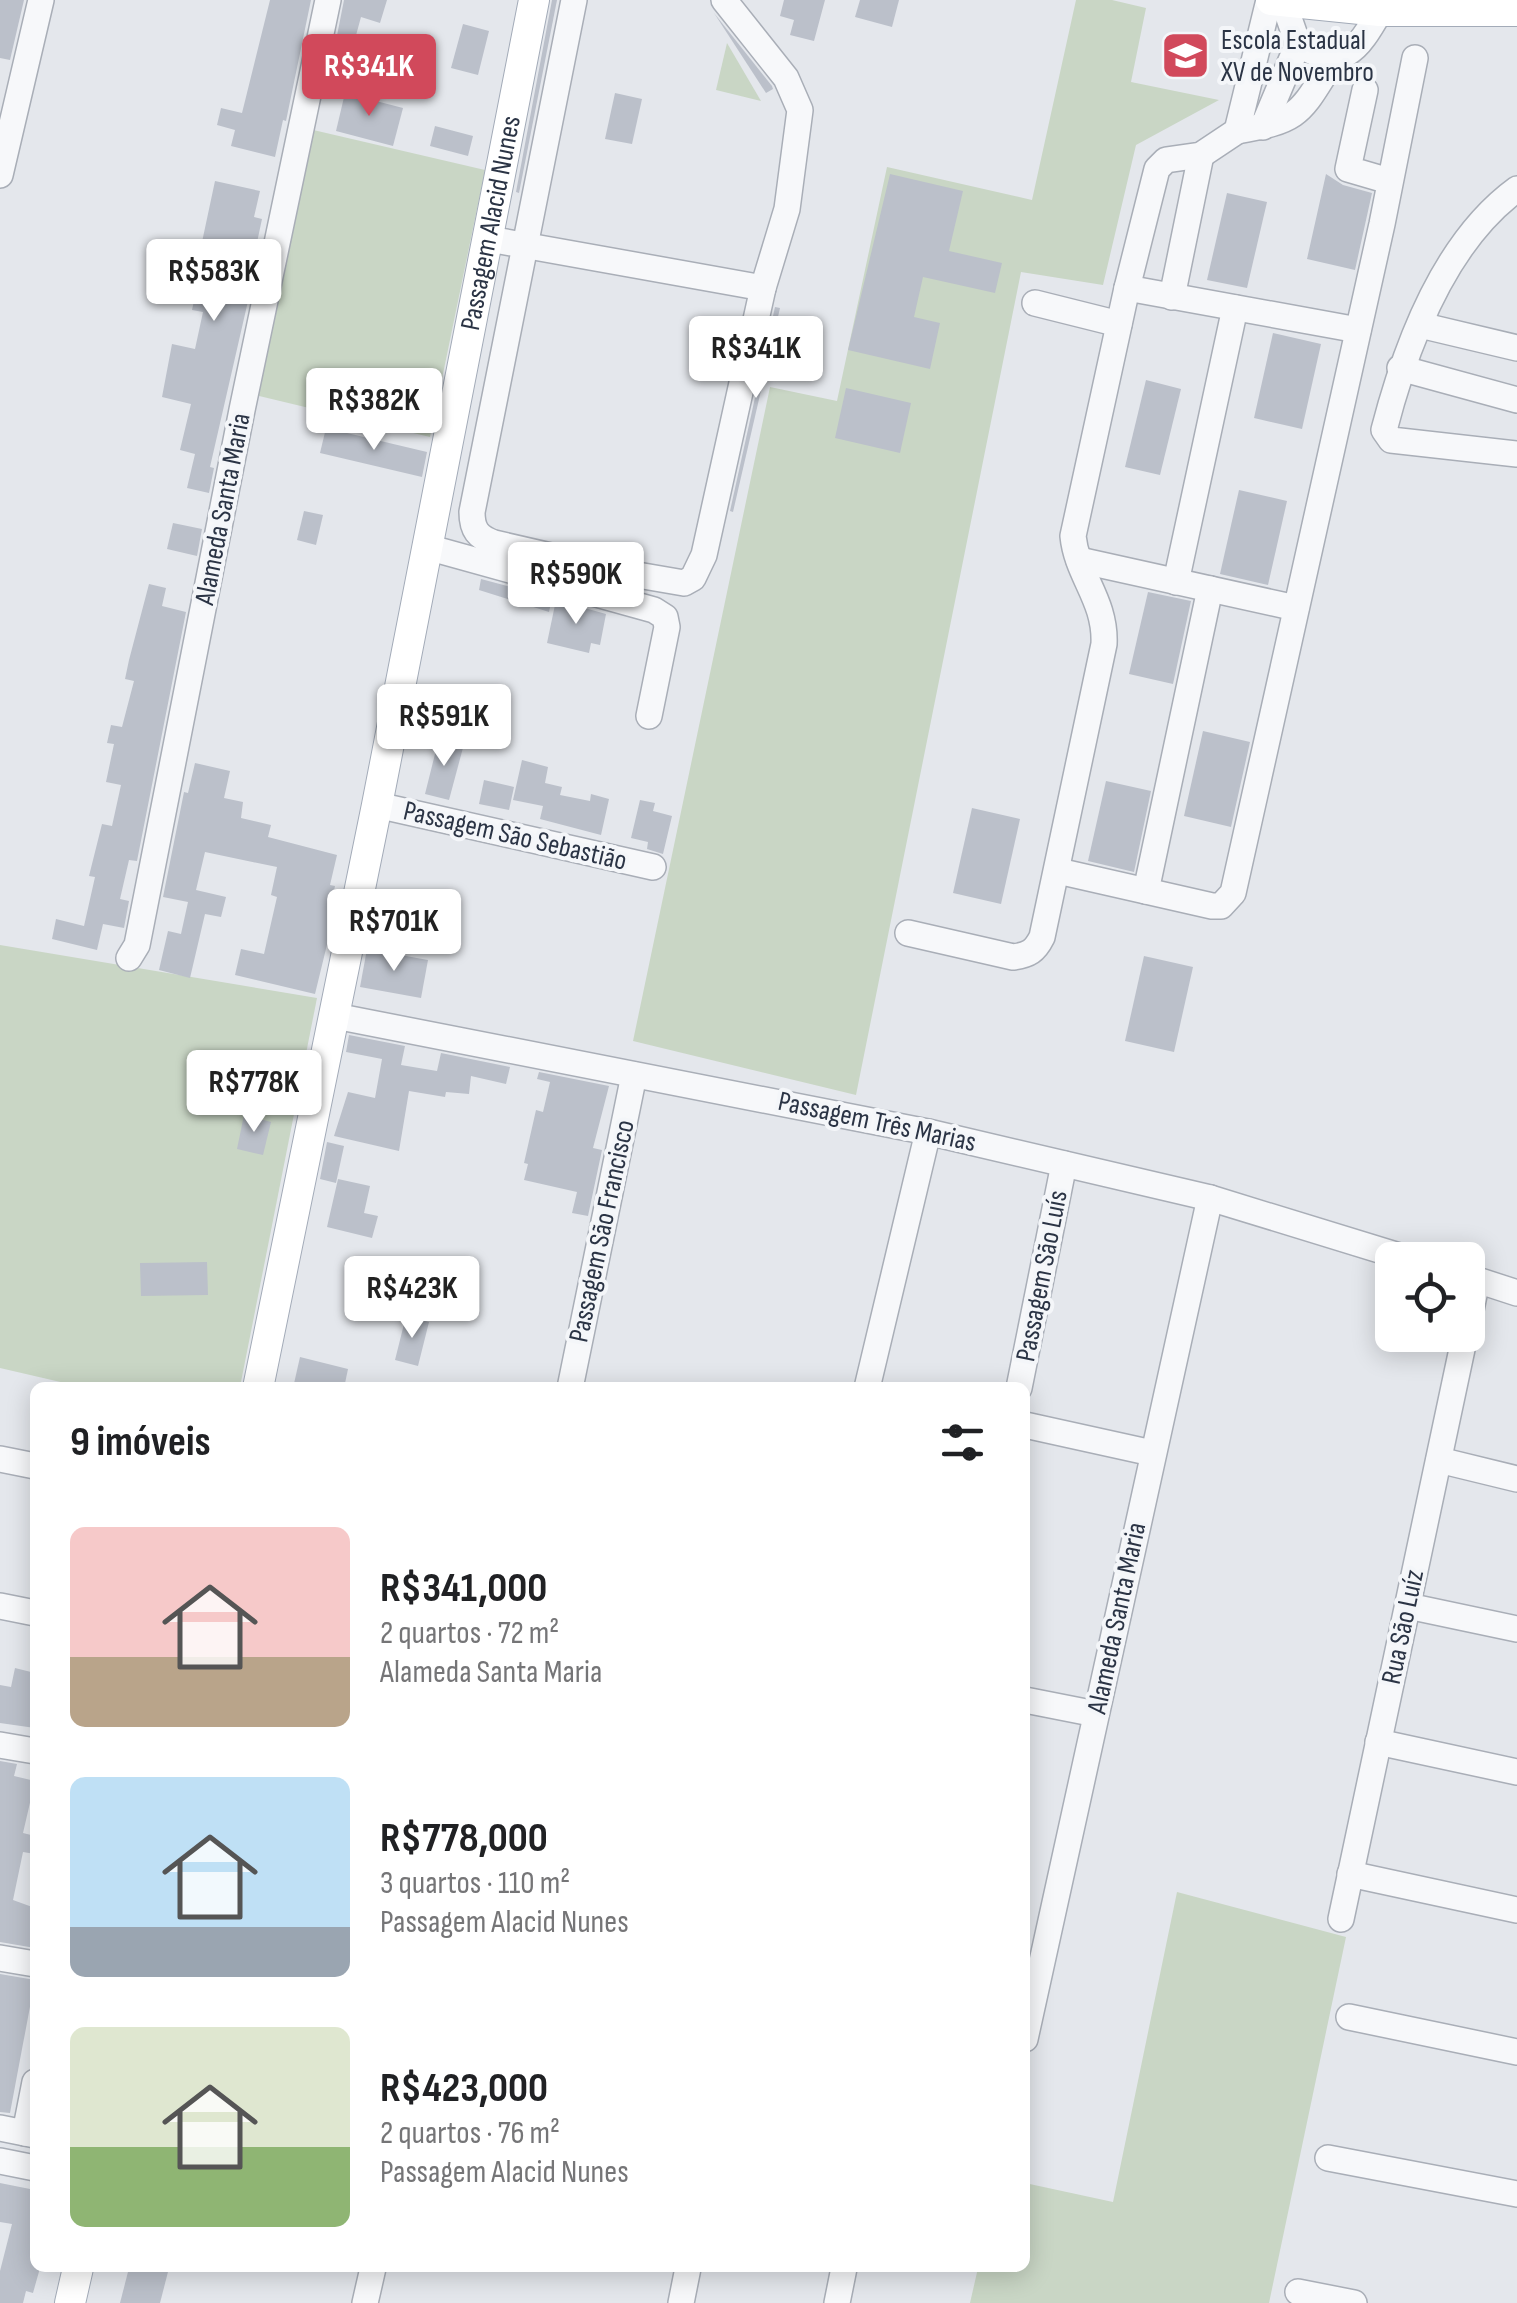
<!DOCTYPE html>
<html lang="pt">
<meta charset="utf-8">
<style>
body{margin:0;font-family:"Sofia Sans Condensed",sans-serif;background:#f2f2f2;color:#202124;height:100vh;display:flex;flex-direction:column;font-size:38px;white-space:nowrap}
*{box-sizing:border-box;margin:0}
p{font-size:32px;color:#757577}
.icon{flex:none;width:55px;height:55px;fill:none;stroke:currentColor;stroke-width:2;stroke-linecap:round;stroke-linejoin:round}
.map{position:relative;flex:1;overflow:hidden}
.drawer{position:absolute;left:30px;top:1382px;width:1000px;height:890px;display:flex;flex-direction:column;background:#fff;border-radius:15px;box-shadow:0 5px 25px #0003}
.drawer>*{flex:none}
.buttons{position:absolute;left:1375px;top:1242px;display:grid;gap:20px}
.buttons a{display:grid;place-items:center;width:110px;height:110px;border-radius:15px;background:#fff;box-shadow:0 5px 25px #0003;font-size:50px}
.price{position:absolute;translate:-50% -85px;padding:0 22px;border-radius:10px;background:#fff;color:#222;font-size:32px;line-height:65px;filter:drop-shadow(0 2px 5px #0008)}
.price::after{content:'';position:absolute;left:50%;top:60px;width:30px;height:22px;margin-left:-15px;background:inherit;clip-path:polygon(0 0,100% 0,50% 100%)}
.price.active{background:#d1495b;color:#fff}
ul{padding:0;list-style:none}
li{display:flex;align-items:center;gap:30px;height:250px;padding:0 40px}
li span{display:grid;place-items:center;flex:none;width:280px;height:200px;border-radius:15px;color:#555}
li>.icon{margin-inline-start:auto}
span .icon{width:120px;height:120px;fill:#fffc;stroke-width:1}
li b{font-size:42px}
h2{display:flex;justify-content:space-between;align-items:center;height:120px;padding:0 40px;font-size:42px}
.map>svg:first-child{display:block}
</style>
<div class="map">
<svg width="1517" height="2303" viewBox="0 0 1517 2303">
<rect width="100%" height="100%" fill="#e4e7ec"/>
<g fill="#c9d6c5">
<path d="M1076,0H1112L1146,8L1131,82L1219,100L1136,145L1103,285L1021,272L856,1095L633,1041L770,387L837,401L887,167L1032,200Z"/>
<path d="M727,43L761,101L716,90Z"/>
<path d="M309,129L485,170L430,437L255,395Z"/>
<path d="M0,945L317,998L240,1387H82L0,1368Z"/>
<path d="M1177,1892L1346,1937L1269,2303H970L978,2268H1025V2183L1113,2202Z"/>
</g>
<g fill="#bbc0ca">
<path d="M0,0H24L10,60L0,58Z"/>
<path d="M270,0H311L286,121L283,120L275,157L231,146L235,130L217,125L221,108L242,113Z"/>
<path d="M344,0H387L380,23L361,17L349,61L333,56Z"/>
<path d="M552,0H557L519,193L516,192Z"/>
<path d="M784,0H825L814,41L790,35L794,20L780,16Z"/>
<path d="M860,0H899L892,27L855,17Z"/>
<path d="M714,13L772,86L773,89L766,93Z"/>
<path d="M463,24L489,31L478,75L451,68Z"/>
<path d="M345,93L403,108L393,146L336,131Z"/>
<path d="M615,93L642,99L632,144L605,139Z"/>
<path d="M435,126L473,136L468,156L430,146Z"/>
<path d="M890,174L963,191L949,251L1002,263L995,293L923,277L914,317L940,323L930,369L848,350Z"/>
<path d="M1326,174L1343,185L1372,193L1355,270L1307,259Z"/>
<path d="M215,181L260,191L254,217L262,219L256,247L250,246L238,298L248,301L210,467L214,468L209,493L187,488L195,454L180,450L191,404L162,397L172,344L195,349L203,312L192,310L201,268L191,265L196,241L202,242Z"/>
<path d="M1227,193L1267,202L1247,288L1207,280Z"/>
<path d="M775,307L780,308L733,512L730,511Z"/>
<path d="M1273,333L1321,344L1302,429L1254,418Z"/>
<path d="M1146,380L1181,389L1160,475L1125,467Z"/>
<path d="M846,388L911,403L900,453L835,438Z"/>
<path d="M326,428L427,452L422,477L320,453Z"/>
<path d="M1239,490L1287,501L1268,585L1220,574Z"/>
<path d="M304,511L323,515L316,545L297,540Z"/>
<path d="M173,523L202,529L197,556L167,549Z"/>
<path d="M481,579L552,598L549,612L479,590Z"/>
<path d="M149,584L166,588L162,606L186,612L137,861L129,860L120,899L129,901L124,928L103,924L97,950L52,939L56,919L84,926L95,877L89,876L102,824L112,826L121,785L106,782L114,744L107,743L111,725L122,727L134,681L125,679L129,660Z"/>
<path d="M1148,592L1191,601L1173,684L1129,674Z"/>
<path d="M556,600L606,614L600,645L591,643L589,653L547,643Z"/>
<path d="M1203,731L1250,742L1231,827L1184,816Z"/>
<path d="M439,738L464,744L449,800L425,794Z"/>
<path d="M522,760L548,767L545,783L562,787L560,795L590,801L591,794L609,799L601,835L540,819L543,806L513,800Z"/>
<path d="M195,763L230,771L224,798L243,802L241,818L271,825L268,837L337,855L330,885L335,886L328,918L333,920L315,994L235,975L241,949L264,954L277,897L271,895L277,867L205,852L196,890L226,897L221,917L205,914L190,978L159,970L168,931L181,934L188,902L163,897L184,792L188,793Z"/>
<path d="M484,780L514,787L509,810L479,804Z"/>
<path d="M1106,781L1151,791L1134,872L1088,861Z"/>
<path d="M640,800L655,803L653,811L672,816L663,854L647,849L648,842L631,838Z"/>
<path d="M972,808L1020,819L1001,904L953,893Z"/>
<path d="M367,949L428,960L421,998L360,987Z"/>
<path d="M1144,956L1193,967L1174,1052L1125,1041Z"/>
<path d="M349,1035L405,1046L401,1065L437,1071L441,1053L510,1067L506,1084L471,1076L469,1094L446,1092L445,1097L409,1091L399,1151L334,1136L348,1092L375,1098L382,1059L346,1052Z"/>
<path d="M539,1072L609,1086L593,1148L602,1150L588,1216L572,1213L577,1192L524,1180L528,1164L524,1163L536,1110L543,1112L550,1082L537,1079Z"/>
<path d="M244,1115L271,1122L263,1155L237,1149Z"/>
<path d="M327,1142L344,1146L336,1183L320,1179Z"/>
<path d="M338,1179L370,1186L364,1213L378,1216L372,1238L327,1227Z"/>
<path d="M207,1262L208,1295L141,1296L140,1263Z"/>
<path d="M406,1316L429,1322L418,1366L395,1360Z"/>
<path d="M300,1357L348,1369L344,1388H293Z"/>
<path d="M15,1668L35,1673V1728L0,1723V1685L11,1687Z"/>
<path d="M0,1761L17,1764L14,1776L35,1781L23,1833L35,1836V1854L23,1852L13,1900L35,1908V1948L0,1942Z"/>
<path d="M0,1974L35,1980L10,2113L0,2112Z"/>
<path d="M0,2183L35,2190V2268H40L33,2293L26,2291L23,2303H0V2271L12,2224L0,2222Z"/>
<path d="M129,2268H169L160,2303H120Z"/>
</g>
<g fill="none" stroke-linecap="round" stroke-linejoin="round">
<defs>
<g id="minor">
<path d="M574,0L472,512C472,530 478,537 494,543L620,572L684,583L693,578L704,555L763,288L787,209L800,110L786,78L724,0"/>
<path d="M1283,1L1298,44C1343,72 1357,51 1380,11"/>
<path d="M1365,90L1348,169L1389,181"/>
<path d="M1263,127L1298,44"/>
<path d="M1237,131C1303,120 1300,112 1334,59"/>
<path d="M0,175L41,0"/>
<path d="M1517,189C1444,242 1406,345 1384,430L1391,440L1517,454"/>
<path d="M489,239L763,288"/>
<path d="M1127,288L1358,330"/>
<path d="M1172,297L1201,155"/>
<path d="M1035,303L1119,324"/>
<path d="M1420,325L1517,348"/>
<path d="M1400,368L1517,400"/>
<path d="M427,547L654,610L665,617L667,627L649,716"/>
<path d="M1079,560L1296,608"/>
<path d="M1176,582L1235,308"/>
<path d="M377,805L653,867"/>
<path d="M1058,871L1212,906H1221L1233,893L1382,224L1415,58"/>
<path d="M1146,891L1210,589"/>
<path d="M908,933L1013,957C1029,955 1035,951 1042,937L1104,644C1106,600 1077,576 1073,536L1127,288L1157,169L1166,160L1201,155L1237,131L1269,0"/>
<path d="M129,958L137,945L242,410L328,0"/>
<path d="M335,1016L928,1132L1210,1198L1412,1260"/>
<path d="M1468,1277L1517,1293"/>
<path d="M1468,1325L1477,1280"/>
<path d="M570,1388L634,1075"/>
<path d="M867,1388L928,1132"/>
<path d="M1019,1388L1064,1164"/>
<path d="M1025,1425L1152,1453"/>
<path d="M0,1459L35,1466"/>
<path d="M1439,1460L1517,1479"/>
<path d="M0,1606L35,1613"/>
<path d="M1408,1606L1517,1629"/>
<path d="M1025,1700L1096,1714"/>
<path d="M1378,1742L1517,1772"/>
<path d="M0,1745L35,1751"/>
<path d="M1350,1874L1517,1910"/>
<path d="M1341,1919L1465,1335"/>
<path d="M0,1958L35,1964"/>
<path d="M1349,2017L1517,2052"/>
<path d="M1025,2039L1210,1198"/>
<path d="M0,2128L35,2135"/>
<path d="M25,2133L35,2082"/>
<path d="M1328,2158L1517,2194"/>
<path d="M0,2161L35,2168"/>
<path d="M1298,2292L1354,2303"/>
<path d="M365,2303L373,2268"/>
<path d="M681,2303L688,2268"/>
<path d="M837,2303L844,2268"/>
</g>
<g id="major">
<path d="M1271,0L1380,11H1517"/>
<path id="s1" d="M258,1388L377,805L534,0"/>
<path d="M70,2303L78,2268"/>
</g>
</defs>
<use href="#minor" stroke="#a9aeb7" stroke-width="28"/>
<use href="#major" stroke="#a3abb8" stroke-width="32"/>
<use href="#minor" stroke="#f7f8fa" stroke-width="25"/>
<use href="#major" stroke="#fff" stroke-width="30"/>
</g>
<defs>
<symbol id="school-square" viewBox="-11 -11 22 22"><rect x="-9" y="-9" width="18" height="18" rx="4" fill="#d1495b" stroke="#f4f6f9"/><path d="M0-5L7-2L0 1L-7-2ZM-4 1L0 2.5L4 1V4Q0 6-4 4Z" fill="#fff"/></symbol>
</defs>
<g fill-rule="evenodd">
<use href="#school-square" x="1158" y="28" width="55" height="55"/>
</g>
<g text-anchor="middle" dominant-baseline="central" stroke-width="8" stroke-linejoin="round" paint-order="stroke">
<g font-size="28" fill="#2b3445" stroke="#f4f6f9" text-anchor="start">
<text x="1221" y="40">Escola Estadual<tspan x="1221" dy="32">XV de Novembro</tspan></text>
</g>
<g font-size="28" fill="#2b3445" stroke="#f4f6f9">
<text stroke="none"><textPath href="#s1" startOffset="1188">Passagem Alacid Nunes</textPath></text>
<text transform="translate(223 509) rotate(-79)">Alameda Santa Maria</text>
<text transform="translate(515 836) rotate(13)">Passagem São Sebastião</text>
<text transform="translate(877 1122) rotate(12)">Passagem Três Marias</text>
<text transform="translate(602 1231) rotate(-78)">Passagem São Francisco</text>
<text transform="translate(1042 1276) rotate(-79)">Passagem São Luís</text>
<text transform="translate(1117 1618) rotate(-78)">Alameda Santa Maria</text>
<text transform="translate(1403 1627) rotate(-78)">Rua São Luíz</text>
</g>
</g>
</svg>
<div class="buttons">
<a><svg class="icon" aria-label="locate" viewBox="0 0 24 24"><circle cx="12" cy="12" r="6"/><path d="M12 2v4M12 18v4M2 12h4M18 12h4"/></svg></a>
</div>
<b class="price active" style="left:369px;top:119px">R$341K</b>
<b class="price" style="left:214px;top:324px">R$583K</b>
<b class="price" style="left:756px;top:401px">R$341K</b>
<b class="price" style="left:374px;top:453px">R$382K</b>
<b class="price" style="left:576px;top:627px">R$590K</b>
<b class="price" style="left:444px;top:769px">R$591K</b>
<b class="price" style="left:394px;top:974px">R$701K</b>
<b class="price" style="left:254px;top:1135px">R$778K</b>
<b class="price" style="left:412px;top:1341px">R$423K</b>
<section class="drawer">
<h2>9 imóveis<svg class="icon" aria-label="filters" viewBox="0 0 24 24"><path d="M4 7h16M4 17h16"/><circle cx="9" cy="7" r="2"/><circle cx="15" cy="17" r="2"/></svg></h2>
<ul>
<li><span style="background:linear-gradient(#f6c9c9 65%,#b9a48a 0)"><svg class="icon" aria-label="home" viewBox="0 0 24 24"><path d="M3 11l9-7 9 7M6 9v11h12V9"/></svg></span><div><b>R$341,000</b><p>2 quartos · 72 m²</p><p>Alameda Santa Maria</p></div></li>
<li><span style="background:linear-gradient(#bfe0f5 75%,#9aa5b1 0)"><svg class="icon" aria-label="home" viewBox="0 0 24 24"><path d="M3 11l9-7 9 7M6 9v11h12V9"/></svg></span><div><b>R$778,000</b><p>3 quartos · 110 m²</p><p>Passagem Alacid Nunes</p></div></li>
<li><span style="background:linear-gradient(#dfe7d0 60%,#8fb573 0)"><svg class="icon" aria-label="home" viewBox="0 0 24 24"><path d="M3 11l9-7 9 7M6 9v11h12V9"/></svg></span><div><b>R$423,000</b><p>2 quartos · 76 m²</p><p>Passagem Alacid Nunes</p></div></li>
</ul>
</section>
</div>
